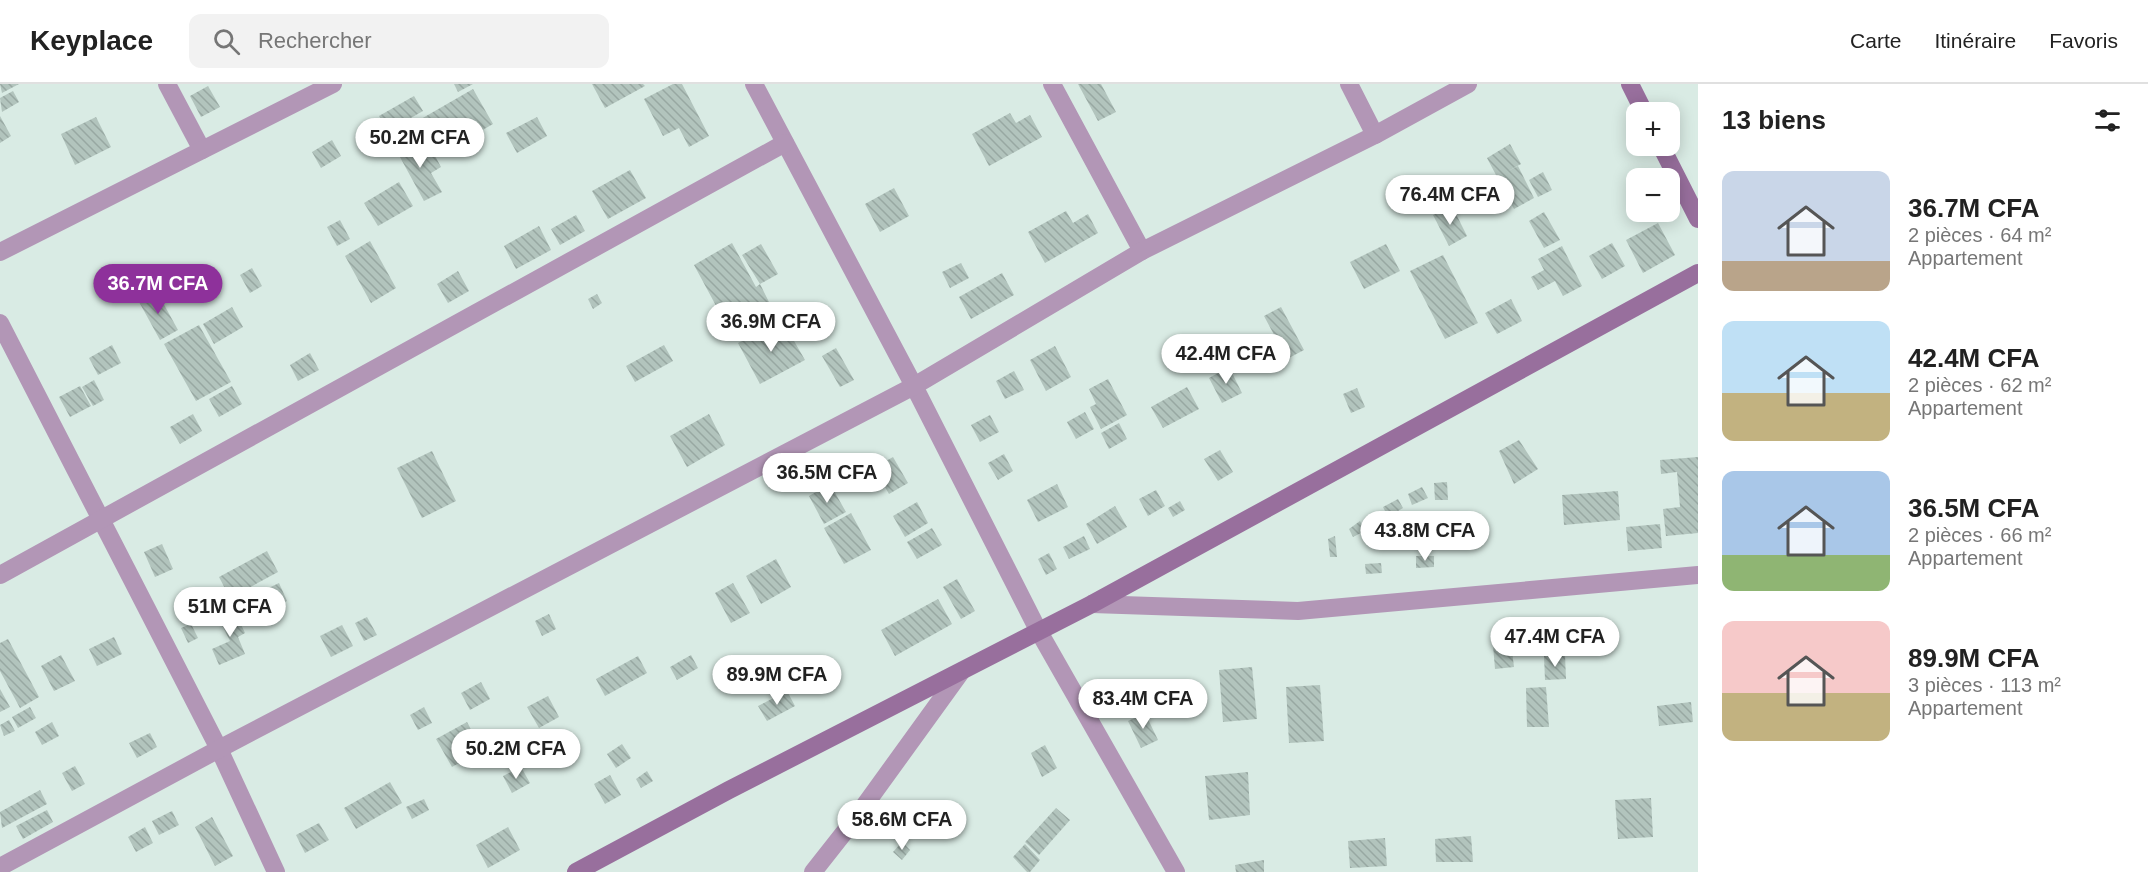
<!DOCTYPE html>
<html lang="fr">
<meta charset="utf-8">
<style>
body{margin:0;font-family:Arial,sans-serif;background:#f2f2f2;color:#222;height:100vh;display:flex;flex-direction:column;font-size:22px;white-space:nowrap}
*{box-sizing:border-box;margin:0}
p{font-size:20px;color:#767676}
.icon{flex:none;width:33px;height:33px;fill:none;stroke:currentColor;stroke-width:2;stroke-linecap:round;stroke-linejoin:round}
.map{position:relative;flex:1;overflow:hidden}
.panel{display:flex;flex-direction:column;background:#fff;width:450px}
.panel>*{flex:none}
.fabs{position:absolute;left:1626px;top:18px;display:grid;gap:12px}
.fabs a{display:grid;place-items:center;width:54px;height:54px;border-radius:12px;background:#fff;box-shadow:0 3px 15px #0003;font-size:30px}
.price{position:absolute;translate:-50% -51px;padding:0 14px;border-radius:21px;background:#fff;color:#222;font-size:20px;line-height:39px;filter:drop-shadow(0 2px 3px #0008)}
.price::after{content:'';position:absolute;left:50%;top:36px;width:18px;height:14px;margin-left:-9px;background:inherit;clip-path:polygon(0 0,100% 0,50% 100%)}
.price.on{background:#8e319b;color:#fff}
ul{padding:0;list-style:none}
li{display:flex;align-items:center;gap:18px;height:150px;padding:0 24px}
li span{display:grid;place-items:center;flex:none;width:168px;height:120px;border-radius:12px;color:#555}
li>.icon{margin-inline-start:auto}
span .icon{width:72px;height:72px;fill:#fffc;stroke-width:1}
li b{font-size:26px}
h2{display:flex;justify-content:space-between;align-items:center;height:72px;padding:0 24px;font-size:26px}
header{display:flex;align-items:center;gap:36px;box-sizing:border-box;height:84px;padding:0 30px;background:#fff;border-bottom:2px solid #e0e0e0}
header strong{font-size:28px}
nav{display:flex;gap:33px;margin-inline-start:auto;font-size:21px}
.search{width:420px;height:54px;background:#f2f2f2;display:flex;align-items:center;gap:15px;box-sizing:border-box;padding:0 21px;border-radius:12px;color:#767676;font-size:22px}
main{display:flex;flex:1;min-height:0}
.map>svg:first-child{display:block}
</style>
<header>
<strong>Keyplace</strong>
<div class="search"><svg class="icon" aria-label="search" viewBox="0 0 24 24"><circle cx="10" cy="10" r="6"/><path d="M15 15l6 6"/></svg>Rechercher</div>
<nav><a>Carte</a><a>Itinéraire</a><a>Favoris</a></nav>
</header>
<main>
<div class="map">
<svg width="1698" height="788" viewBox="0 0 1698 788">
<defs>
<pattern id="building-back-hatch" width="6" height="6" patternUnits="userSpaceOnUse" patternTransform="scale(1.5)"><rect width="6" height="6" fill="#b2c4bd"/><path d="M-1 5l2 2M0 0l6 6M5-1l2 2" fill="none" stroke="#98a8a2"/></pattern>
</defs>
<rect width="100%" height="100%" fill="#d9ebe4"/>
<g fill="url(#building-back-hatch)">
<path d="M0,0H19L2,9Z"/>
<path d="M454,0H473L458,8Z"/>
<path d="M592,0H643L645,2L605,24Z"/>
<path d="M673,0H682L709,52L689,63L679,44L663,52L644,15Z"/>
<path d="M1078,0H1101L1116,28L1098,37Z"/>
<path d="M208,2L220,23L201,33L190,12Z"/>
<path d="M473,5L493,40L441,70L421,35Z"/>
<path d="M13,7L19,18L2,28L0,14Z"/>
<path d="M414,12L423,27L402,39L408,50L393,58L379,32Z"/>
<path d="M1010,29L1016,39L1030,31L1042,53L989,82L972,50Z"/>
<path d="M0,32L11,52L0,59Z"/>
<path d="M96,33L111,63L75,81L61,50Z"/>
<path d="M537,33L547,52L517,69L506,49Z"/>
<path d="M412,54L423,73L433,68L441,83L431,89L442,108L424,117L395,64Z"/>
<path d="M332,56L341,72L321,84L312,68Z"/>
<path d="M1510,60L1521,80L1508,87L1518,82L1534,114L1514,125L1487,74Z"/>
<path d="M630,86L646,114L608,135L592,107Z"/>
<path d="M1543,88L1552,106L1538,113L1529,96Z"/>
<path d="M399,98L413,122L378,142L364,119Z"/>
<path d="M894,104L909,132L880,148L865,120Z"/>
<path d="M1452,122L1467,152L1449,162L1433,131Z"/>
<path d="M1066,127L1073,139L1088,130L1098,149L1045,179L1028,148Z"/>
<path d="M1544,128L1560,156L1544,164L1529,137Z"/>
<path d="M576,131L585,147L560,161L551,145Z"/>
<path d="M340,136L350,155L337,162L327,143Z"/>
<path d="M1658,139L1675,171L1643,189L1626,156Z"/>
<path d="M539,142L551,166L516,185L504,162Z"/>
<path d="M370,157L396,204L371,219L345,172Z"/>
<path d="M732,159L756,203L760,200L742,171L761,160L778,190L760,200L769,218L727,242L694,181Z"/>
<path d="M1612,159L1625,182L1602,195L1589,172Z"/>
<path d="M1386,160L1400,187L1364,205L1350,178Z"/>
<path d="M1562,162L1582,202L1563,212L1555,197L1538,206L1531,193L1544,186L1538,175Z"/>
<path d="M1443,171L1478,239L1445,255L1410,187Z"/>
<path d="M961,179L969,194L950,204L942,188Z"/>
<path d="M252,184L262,202L250,209L240,191Z"/>
<path d="M458,187L469,207L448,219L437,200Z"/>
<path d="M1002,189L1014,211L971,235L959,213Z"/>
<path d="M156,206L178,246L160,256L138,216Z"/>
<path d="M597,210L602,219L593,225L588,215Z"/>
<path d="M1511,215L1522,237L1497,250L1485,229Z"/>
<path d="M232,223L243,243L214,260L203,240Z"/>
<path d="M1281,223L1304,266L1287,275L1264,232Z"/>
<path d="M817,227L825,243L811,250L803,234Z"/>
<path d="M775,239L784,254L790,250L805,276L760,300L738,259Z"/>
<path d="M199,241L231,298L196,317L164,260Z"/>
<path d="M112,261L121,279L98,291L89,274Z"/>
<path d="M664,261L673,277L635,298L626,282Z"/>
<path d="M1055,262L1071,293L1046,307L1030,276Z"/>
<path d="M836,264L854,296L840,303L822,272Z"/>
<path d="M310,269L319,286L298,297L290,281Z"/>
<path d="M1229,283L1242,309L1222,319L1209,294Z"/>
<path d="M1014,287L1024,306L1005,315L996,297Z"/>
<path d="M1108,295L1127,331L1101,345L1090,323L1096,320L1089,305Z"/>
<path d="M94,296L104,316L93,322L82,303Z"/>
<path d="M80,302L91,322L70,333L59,313Z"/>
<path d="M232,302L242,320L219,333L209,315Z"/>
<path d="M1187,303L1199,325L1163,344L1151,323Z"/>
<path d="M1357,304L1365,323L1351,329L1343,310Z"/>
<path d="M1085,328L1094,345L1076,355L1067,338Z"/>
<path d="M193,330L202,347L180,360L170,343Z"/>
<path d="M709,330L725,361L687,383L670,352Z"/>
<path d="M990,331L999,348L980,358L971,341Z"/>
<path d="M1119,339L1127,355L1109,365L1101,349Z"/>
<path d="M1519,356L1538,385L1514,400L1499,367Z"/>
<path d="M1220,366L1233,388L1218,397L1204,375Z"/>
<path d="M432,367L456,417L422,434L397,384Z"/>
<path d="M858,369L865,383L844,395L836,381Z"/>
<path d="M1004,370L1013,387L998,396L988,379Z"/>
<path d="M893,373L908,399L889,410L874,384Z"/>
<path d="M1698,373V449L1666,452L1663,425L1680,423L1677,388L1661,390L1660,376Z"/>
<path d="M1447,398L1448,416H1435L1434,399Z"/>
<path d="M830,400L846,428L824,440L809,412Z"/>
<path d="M1057,400L1068,423L1038,438L1027,416Z"/>
<path d="M1422,403L1428,414L1412,421L1408,410Z"/>
<path d="M1156,406L1165,422L1148,432L1139,415Z"/>
<path d="M1618,407L1620,436L1564,441L1562,411Z"/>
<path d="M1398,415L1403,424L1388,433L1383,423Z"/>
<path d="M1180,417L1185,426L1173,433L1168,424Z"/>
<path d="M917,418L928,439L905,453L893,432Z"/>
<path d="M1115,422L1127,443L1097,460L1086,440Z"/>
<path d="M851,429L871,466L844,480L824,444Z"/>
<path d="M1360,437L1365,447L1353,453L1349,445Z"/>
<path d="M1660,440L1662,464L1628,467L1626,443Z"/>
<path d="M932,444L942,461L917,475L907,458Z"/>
<path d="M1084,452L1090,465L1069,475L1063,463Z"/>
<path d="M1335,452L1337,473H1330L1328,455Z"/>
<path d="M162,460L173,485L155,493L144,468Z"/>
<path d="M267,467L278,488L230,514L219,493Z"/>
<path d="M1049,469L1057,485L1046,491L1038,475Z"/>
<path d="M1416,472H1434V483L1416,484Z"/>
<path d="M776,475L791,503L761,520L746,492Z"/>
<path d="M1381,479L1382,489L1366,490L1365,480Z"/>
<path d="M957,495L975,527L961,535L943,503Z"/>
<path d="M279,499L287,517L265,528L256,510Z"/>
<path d="M733,499L750,529L731,539L715,509Z"/>
<path d="M938,515L952,540L895,572L881,546Z"/>
<path d="M233,523L245,549L238,553L245,570L219,581L212,565L230,557L217,531Z"/>
<path d="M549,530L556,545L542,552L535,537Z"/>
<path d="M367,533L377,551L364,557L355,539Z"/>
<path d="M1596,534L1597,554L1572,555L1570,536Z"/>
<path d="M191,540L198,554L188,559L181,544Z"/>
<path d="M342,541L353,562L331,573L320,552Z"/>
<path d="M114,553L122,570L97,582L89,565Z"/>
<path d="M8,555L39,613L20,624L0,587V559Z"/>
<path d="M1511,559L1514,583L1495,585L1493,561Z"/>
<path d="M61,571L75,597L54,607L41,582Z"/>
<path d="M691,571L698,584L677,596L670,583Z"/>
<path d="M1565,571L1566,595L1545,596L1544,572Z"/>
<path d="M638,572L647,589L605,612L596,595Z"/>
<path d="M1252,583L1257,635L1223,638L1219,586Z"/>
<path d="M481,598L490,615L470,626L461,609Z"/>
<path d="M1320,601L1324,657L1289,659L1286,603Z"/>
<path d="M1546,603L1549,643H1527L1526,604Z"/>
<path d="M0,605L10,623L0,628Z"/>
<path d="M787,607L795,622L767,637L758,622Z"/>
<path d="M548,612L559,633L539,644L527,623Z"/>
<path d="M1691,618L1693,638L1659,642L1657,622Z"/>
<path d="M30,623L36,634L18,644L12,633Z"/>
<path d="M424,623L432,639L418,646L410,631Z"/>
<path d="M1145,629L1158,656L1141,664L1128,637Z"/>
<path d="M9,636L15,647L4,652L0,641Z"/>
<path d="M52,638L59,652L42,661L35,648Z"/>
<path d="M467,638L482,666L452,683L436,655Z"/>
<path d="M150,649L157,663L137,674L129,659Z"/>
<path d="M622,660L631,674L616,684L607,670Z"/>
<path d="M1045,661L1057,684L1042,693L1031,669Z"/>
<path d="M75,682L85,700L72,707L62,689Z"/>
<path d="M521,683L530,699L512,709L503,692Z"/>
<path d="M647,687L653,697L641,704L636,695Z"/>
<path d="M1248,688L1250,731L1209,736L1205,692Z"/>
<path d="M610,691L621,711L605,720L594,700Z"/>
<path d="M390,698L402,719L356,745L344,724Z"/>
<path d="M40,706L47,720L2,744L0,728Z"/>
<path d="M1651,714L1653,753L1618,755L1615,716Z"/>
<path d="M424,715L429,726L412,735L406,723Z"/>
<path d="M1056,724L1070,736L1039,771L1025,758Z"/>
<path d="M47,726L53,738L23,755L16,742Z"/>
<path d="M172,727L179,741L159,751L152,737Z"/>
<path d="M212,733L233,772L215,782L195,743Z"/>
<path d="M319,739L329,756L305,769L296,751Z"/>
<path d="M145,743L153,759L136,768L128,753Z"/>
<path d="M508,743L520,766L488,784L476,761Z"/>
<path d="M1471,752L1473,778H1436L1435,755Z"/>
<path d="M1385,754L1387,782L1350,784L1348,757Z"/>
<path d="M902,758L910,766L902,776L893,768Z"/>
<path d="M1025,760L1040,776L1030,788H1027L1013,773Z"/>
<path d="M1264,776V788H1236L1235,781Z"/>
</g>
<g fill="none" stroke-linecap="round" stroke-linejoin="round">
<g stroke="#b296b6" stroke-width="18">
<path d="M167,0L202,66"/>
<path d="M754,0L914,302L1038,546L1176,788"/>
<path d="M1052,0L1142,167"/>
<path d="M1349,0L1375,51"/>
<path d="M0,168L333,0"/>
<path d="M0,239L219,665L276,788"/>
<path d="M0,491L785,59"/>
<path d="M1092,520L1298,527L1698,491"/>
<path d="M0,783L219,665L914,302L1142,167L1375,51L1468,0"/>
<path d="M813,788L854,736L961,588"/>
</g>
<g stroke="#986f9d" stroke-width="18">
<path d="M1630,0L1644,28"/>
<path d="M1661,62L1698,135"/>
<path d="M576,788L729,706L1092,520L1698,189"/>
</g>
</g>
</svg>
<div class="fabs">
<a>+</a>
<a>−</a>
</div>
<b class="price" style="left:420px;top:85px">50.2M CFA</b>
<b class="price" style="left:1450px;top:142px">76.4M CFA</b>
<b class="price on" style="left:158px;top:231px">36.7M CFA</b>
<b class="price" style="left:771px;top:269px">36.9M CFA</b>
<b class="price" style="left:1226px;top:301px">42.4M CFA</b>
<b class="price" style="left:827px;top:420px">36.5M CFA</b>
<b class="price" style="left:1425px;top:478px">43.8M CFA</b>
<b class="price" style="left:230px;top:554px">51M CFA</b>
<b class="price" style="left:1555px;top:584px">47.4M CFA</b>
<b class="price" style="left:777px;top:622px">89.9M CFA</b>
<b class="price" style="left:1143px;top:646px">83.4M CFA</b>
<b class="price" style="left:516px;top:696px">50.2M CFA</b>
<b class="price" style="left:902px;top:767px">58.6M CFA</b>
</div>
<section class="panel">
<h2>13 biens<svg class="icon" aria-label="filters" viewBox="0 0 24 24"><path d="M4 7h16M4 17h16"/><circle cx="9" cy="7" r="2"/><circle cx="15" cy="17" r="2"/></svg></h2>
<ul>
<li><span style="background:linear-gradient(#c9d6e8 75%,#b9a48a 0)"><svg class="icon" aria-label="home" viewBox="0 0 24 24"><path d="M3 11l9-7 9 7M6 9v11h12V9"/></svg></span><div><b>36.7M CFA</b><p>2 pièces · 64 m²</p><p>Appartement</p></div></li>
<li><span style="background:linear-gradient(#bfe0f5 60%,#c2b280 0)"><svg class="icon" aria-label="home" viewBox="0 0 24 24"><path d="M3 11l9-7 9 7M6 9v11h12V9"/></svg></span><div><b>42.4M CFA</b><p>2 pièces · 62 m²</p><p>Appartement</p></div></li>
<li><span style="background:linear-gradient(#a9c7e8 70%,#8fb573 0)"><svg class="icon" aria-label="home" viewBox="0 0 24 24"><path d="M3 11l9-7 9 7M6 9v11h12V9"/></svg></span><div><b>36.5M CFA</b><p>2 pièces · 66 m²</p><p>Appartement</p></div></li>
<li><span style="background:linear-gradient(#f6c9c9 60%,#c2b280 0)"><svg class="icon" aria-label="home" viewBox="0 0 24 24"><path d="M3 11l9-7 9 7M6 9v11h12V9"/></svg></span><div><b>89.9M CFA</b><p>3 pièces · 113 m²</p><p>Appartement</p></div></li>
</ul>
</section>
</main>
